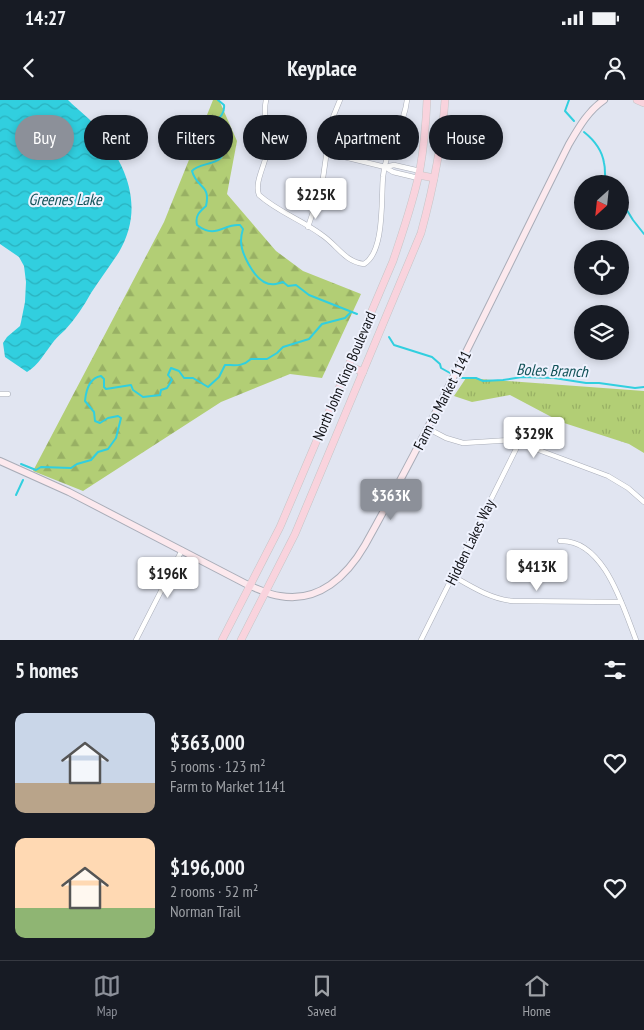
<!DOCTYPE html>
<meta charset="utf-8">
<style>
body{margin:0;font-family:"PT Sans Narrow",sans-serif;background:#20242c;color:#f1f3f6;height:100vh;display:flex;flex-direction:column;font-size:19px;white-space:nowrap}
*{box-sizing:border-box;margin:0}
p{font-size:16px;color:#9ea1a6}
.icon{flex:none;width:28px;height:28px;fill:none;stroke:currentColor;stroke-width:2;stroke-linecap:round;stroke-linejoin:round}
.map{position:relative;height:540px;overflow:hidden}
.sheet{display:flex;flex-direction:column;background:#171b24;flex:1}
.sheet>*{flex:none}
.hud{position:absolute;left:15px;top:15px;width:615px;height:45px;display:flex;gap:10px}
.needle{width:32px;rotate:207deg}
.fabs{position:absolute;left:574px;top:75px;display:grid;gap:10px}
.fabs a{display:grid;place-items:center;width:55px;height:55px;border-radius:50%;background:#171b24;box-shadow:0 2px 8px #0003;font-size:25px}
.price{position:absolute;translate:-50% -42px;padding:0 11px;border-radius:5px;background:#fff;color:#222;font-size:16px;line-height:32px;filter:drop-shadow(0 1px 2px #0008)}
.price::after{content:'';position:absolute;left:50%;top:30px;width:15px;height:11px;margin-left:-8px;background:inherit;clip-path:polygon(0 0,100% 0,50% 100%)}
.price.active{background:#8c9099;color:#fff}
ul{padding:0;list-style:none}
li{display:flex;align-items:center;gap:15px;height:125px;padding:0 15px}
li span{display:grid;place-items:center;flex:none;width:140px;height:100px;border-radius:10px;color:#555}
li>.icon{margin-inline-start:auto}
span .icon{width:60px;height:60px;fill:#fffc;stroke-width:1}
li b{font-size:21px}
h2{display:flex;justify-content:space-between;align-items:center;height:60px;padding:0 15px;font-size:21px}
.pill{padding:0 18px;border-radius:22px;background:#171b24;box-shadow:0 2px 8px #0003;font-size:18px;line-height:45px}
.pill.active{background:#8c9099;color:#fff}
.status{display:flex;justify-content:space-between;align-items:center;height:35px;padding:0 25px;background:#171b24;direction:ltr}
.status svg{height:14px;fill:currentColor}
header{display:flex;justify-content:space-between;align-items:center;height:65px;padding:0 15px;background:#171b24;font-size:22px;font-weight:700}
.tabs{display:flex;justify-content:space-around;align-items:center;height:70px;border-top:1px solid #363941;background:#171b24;font-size:14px;color:#9ea1a6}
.tabs a{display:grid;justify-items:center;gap:2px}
.tabs .active{color:#8c9099}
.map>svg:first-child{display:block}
</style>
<div class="status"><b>14:27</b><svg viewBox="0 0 49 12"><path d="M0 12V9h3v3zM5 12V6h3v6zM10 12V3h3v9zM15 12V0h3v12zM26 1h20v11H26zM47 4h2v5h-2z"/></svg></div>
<header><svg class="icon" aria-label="back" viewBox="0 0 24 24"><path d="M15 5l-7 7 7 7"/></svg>Keyplace<svg class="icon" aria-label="person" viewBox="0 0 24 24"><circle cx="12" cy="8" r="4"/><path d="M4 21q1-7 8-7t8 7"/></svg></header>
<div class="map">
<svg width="644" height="540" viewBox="0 0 644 540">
<defs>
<pattern id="grass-tufts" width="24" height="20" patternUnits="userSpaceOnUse" patternTransform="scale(1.25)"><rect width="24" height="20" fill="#b2ce75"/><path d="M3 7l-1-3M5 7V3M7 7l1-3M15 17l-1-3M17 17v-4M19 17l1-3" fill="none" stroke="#98b064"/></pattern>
<pattern id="forest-firs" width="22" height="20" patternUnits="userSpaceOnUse" patternTransform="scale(1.25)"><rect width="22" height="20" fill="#b2ce75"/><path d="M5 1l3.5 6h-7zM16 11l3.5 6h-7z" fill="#98b064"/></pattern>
<pattern id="water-waves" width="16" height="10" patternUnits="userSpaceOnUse" patternTransform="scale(1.25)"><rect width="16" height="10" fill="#31cfdf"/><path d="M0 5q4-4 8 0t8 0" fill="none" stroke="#2ab1be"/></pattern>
</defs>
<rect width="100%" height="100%" fill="#e1e5f1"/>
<path fill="url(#grass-tufts)" d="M466,278L644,291V353L629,344L561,322L510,295L472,302L454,296Z"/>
<path fill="url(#forest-firs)" d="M213,0H219L237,41L227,94L276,151L303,171L361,194L322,278L290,274L221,302L83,391L33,371L164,122Z"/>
<path fill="url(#water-waves)" d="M0,0H68C78,10 90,18 98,29C127,66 145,107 119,152C110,166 100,179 91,193C84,206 75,219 65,230C61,234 57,237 54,241C46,251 38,266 27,272L5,257L3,243L7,237L20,226L21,222L25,202L26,182L24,166L19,157L0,144Z"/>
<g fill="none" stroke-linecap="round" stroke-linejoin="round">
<g stroke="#31cfdf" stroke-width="2">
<path d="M218,0L224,5C225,12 220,19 214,22C211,36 228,42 223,54C218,66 200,62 192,71C197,89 211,84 206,106C199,112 195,116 197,125C216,140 224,123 240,125L243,129C242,132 241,137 241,141C241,153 253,176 264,182C271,186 277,184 283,182L288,186L296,185L309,195L357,214"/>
<path d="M569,0L565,11L574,21"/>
<path d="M584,32C594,40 602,49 604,63C606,70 604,76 606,84"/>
<path d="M620,99L633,120L644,134"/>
<path d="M389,237L394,245L432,257L440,264L441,268L450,273"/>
<path d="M460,278H476L483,281L503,280L522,277L554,278L586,283H599L635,288L644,287"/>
<path d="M21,364L36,370L41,367L71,368L77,364L91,360L98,352L108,349L116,338L121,318L118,316L108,318L100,323L95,321L94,312L85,301C86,290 89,278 101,276L104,279V287L106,289L131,285L133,290L143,297L160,295L161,290L167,288L172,280L168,275L171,268L179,271L184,278H193L208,287L219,277L225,265C236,265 242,267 251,259H267L277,253L283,247L309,239L322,224L345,218L351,212"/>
<path d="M16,395L23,380"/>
</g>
<defs>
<g id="street">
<path d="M266,0C262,18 269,34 267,52C265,65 254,83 259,95C278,112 302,120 322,135C337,145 345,162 364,164C385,152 381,98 383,77C385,49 404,28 407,0"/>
<path d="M328,53L385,67"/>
<path d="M418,78L393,72L385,67L394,65L420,71"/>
<path d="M308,127L322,85L331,22L340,0"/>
<path d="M0,294H8"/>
<path d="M427,328L446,338L463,343L512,340L608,376L628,388L644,402"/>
<path d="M560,441C604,439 623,507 636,540"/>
<path d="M453,476C472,487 491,499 513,501L621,502"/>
<path d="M136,540L182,450"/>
<path d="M421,540L519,343"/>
</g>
<path id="secondary" d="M0,361L69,392L250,486C259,489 269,495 280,496C319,503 347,476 365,445C438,314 502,178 569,44C579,27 588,11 604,0"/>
<g id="primary">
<path d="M637,0L644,3"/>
<path d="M419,75L434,78"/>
<path d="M349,266L363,272"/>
<path d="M222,540L280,427L393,161C403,131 414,100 420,69C424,46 426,23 427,0"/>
<path d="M241,540L295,434L421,133C433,89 442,45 445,0"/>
</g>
</defs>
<use href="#street" stroke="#a9adb8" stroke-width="5.5"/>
<use href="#secondary" stroke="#a9adb8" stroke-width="8"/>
<use href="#primary" stroke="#c5c5c6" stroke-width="8"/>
<use href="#street" stroke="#fff" stroke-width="4.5"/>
<use href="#secondary" stroke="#fce9ee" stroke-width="6"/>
<use href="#primary" stroke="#f9d3dd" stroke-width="7"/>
</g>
<g text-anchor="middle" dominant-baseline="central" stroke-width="4" stroke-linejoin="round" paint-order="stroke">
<g font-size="15" fill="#0d0e12" stroke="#eff2fe">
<text transform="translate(344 276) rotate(-67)">North John King Boulevard</text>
<text transform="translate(442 300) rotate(-63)">Farm to Market 1141</text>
<text transform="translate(470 442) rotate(-64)">Hidden Lakes Way</text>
</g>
<g font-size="16" font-style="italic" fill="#125258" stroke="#eff2fe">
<text x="65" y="99">Greenes Lake</text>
<text transform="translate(552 270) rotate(2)">Boles Branch</text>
</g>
</g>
</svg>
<div class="fabs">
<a><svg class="needle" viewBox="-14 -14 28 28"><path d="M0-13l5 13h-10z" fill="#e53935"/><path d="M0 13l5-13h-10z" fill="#9ea1a6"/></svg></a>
<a><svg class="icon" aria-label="locate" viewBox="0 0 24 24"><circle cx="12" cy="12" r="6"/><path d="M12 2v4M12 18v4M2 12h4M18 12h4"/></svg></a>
<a><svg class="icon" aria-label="layers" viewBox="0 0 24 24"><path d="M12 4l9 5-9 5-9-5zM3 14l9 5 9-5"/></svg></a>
</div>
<b class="price" style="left:316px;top:120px">$225K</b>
<b class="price" style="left:534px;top:359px">$329K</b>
<b class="price active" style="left:391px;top:421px">$363K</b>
<b class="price" style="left:537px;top:492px">$413K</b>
<b class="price" style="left:168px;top:499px">$196K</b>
<div class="hud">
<a class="pill active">Buy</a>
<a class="pill">Rent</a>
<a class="pill">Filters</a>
<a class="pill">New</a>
<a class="pill">Apartment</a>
<a class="pill">House</a>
</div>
</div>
<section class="sheet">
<h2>5 homes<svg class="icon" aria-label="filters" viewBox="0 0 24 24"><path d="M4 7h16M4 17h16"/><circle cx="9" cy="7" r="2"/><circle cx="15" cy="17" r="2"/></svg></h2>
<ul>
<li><span style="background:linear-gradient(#c9d6e8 70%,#b9a48a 0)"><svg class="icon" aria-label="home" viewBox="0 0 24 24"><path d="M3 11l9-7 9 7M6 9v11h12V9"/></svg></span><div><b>$363,000</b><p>5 rooms · 123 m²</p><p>Farm to Market 1141</p></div><svg class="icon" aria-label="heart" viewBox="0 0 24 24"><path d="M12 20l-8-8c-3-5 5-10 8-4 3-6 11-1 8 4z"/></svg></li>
<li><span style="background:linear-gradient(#ffd9b3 70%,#8fb573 0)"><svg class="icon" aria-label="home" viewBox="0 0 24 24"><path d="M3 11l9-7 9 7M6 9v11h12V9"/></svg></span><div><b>$196,000</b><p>2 rooms · 52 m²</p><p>Norman Trail</p></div><svg class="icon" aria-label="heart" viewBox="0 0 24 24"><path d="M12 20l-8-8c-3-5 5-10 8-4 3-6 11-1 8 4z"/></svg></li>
</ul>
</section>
<nav class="tabs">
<a class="active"><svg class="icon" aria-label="map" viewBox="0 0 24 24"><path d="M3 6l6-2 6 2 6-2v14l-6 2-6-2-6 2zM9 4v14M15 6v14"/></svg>Map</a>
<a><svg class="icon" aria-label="saved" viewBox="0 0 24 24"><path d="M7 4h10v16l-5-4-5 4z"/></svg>Saved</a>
<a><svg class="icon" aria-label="home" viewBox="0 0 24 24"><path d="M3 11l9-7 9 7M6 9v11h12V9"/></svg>Home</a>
</nav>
